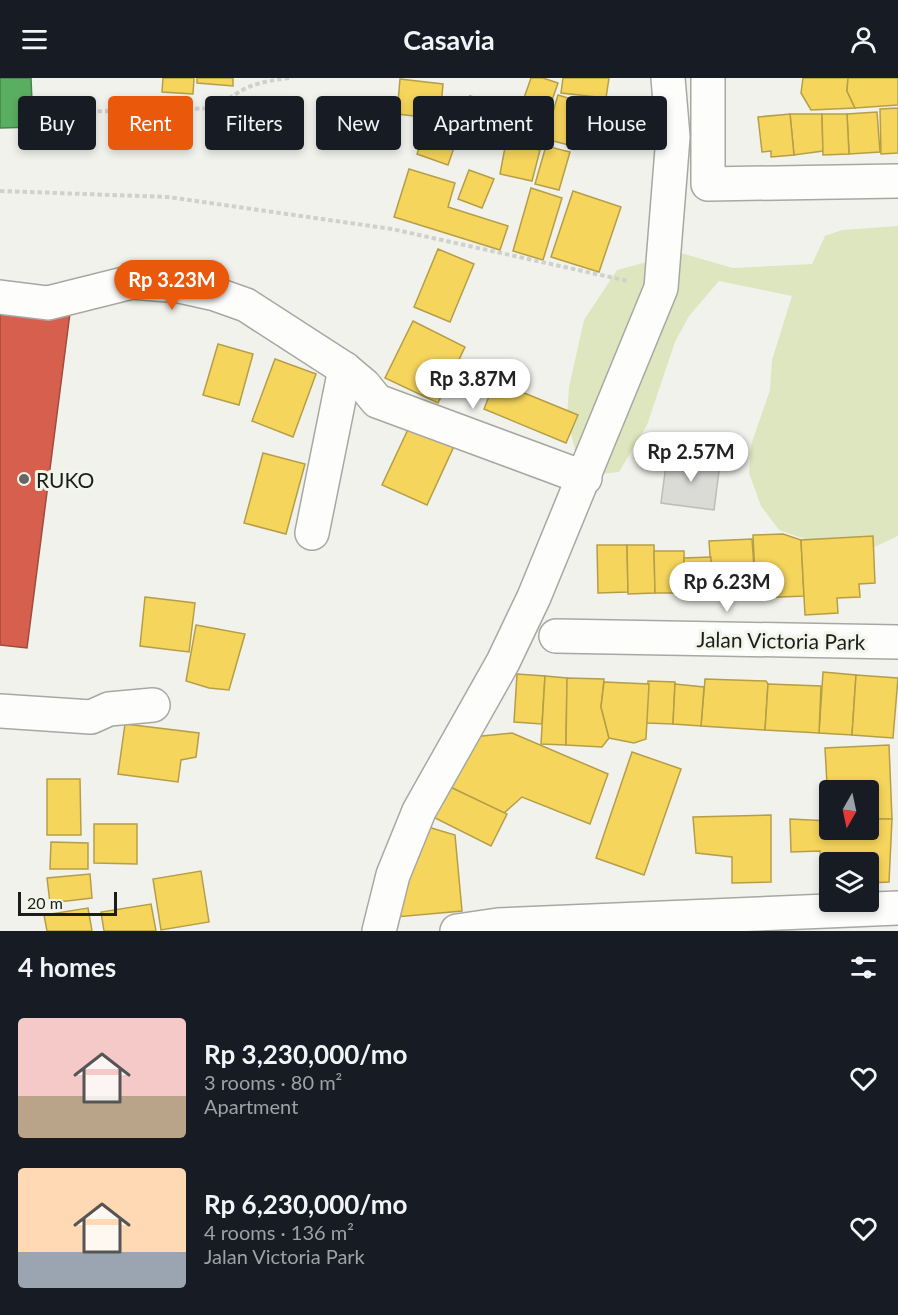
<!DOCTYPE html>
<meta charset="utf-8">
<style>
body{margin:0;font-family:Lato,sans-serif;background:#20242c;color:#f1f3f6;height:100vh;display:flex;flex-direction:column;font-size:22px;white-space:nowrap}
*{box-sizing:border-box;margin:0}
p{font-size:20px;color:#9ea1a6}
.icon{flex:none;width:33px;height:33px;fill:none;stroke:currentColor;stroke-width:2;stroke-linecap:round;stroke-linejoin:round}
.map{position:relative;height:853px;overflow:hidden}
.side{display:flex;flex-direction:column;background:#171b24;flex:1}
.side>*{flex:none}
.top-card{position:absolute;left:18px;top:18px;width:862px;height:54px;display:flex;gap:12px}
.needle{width:39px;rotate:189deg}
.buttons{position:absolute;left:819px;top:702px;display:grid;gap:12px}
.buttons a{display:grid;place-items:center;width:60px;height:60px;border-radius:6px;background:#171b24;box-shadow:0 3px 9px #0003;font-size:30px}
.scale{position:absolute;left:18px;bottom:15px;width:99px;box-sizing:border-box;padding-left:6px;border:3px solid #1c1d19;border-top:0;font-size:16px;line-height:21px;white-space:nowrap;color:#1c1d19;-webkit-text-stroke:4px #f2f5e9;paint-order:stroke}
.price{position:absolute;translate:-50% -51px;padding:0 14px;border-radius:21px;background:#fff;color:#222;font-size:20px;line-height:39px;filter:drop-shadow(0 2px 3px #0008)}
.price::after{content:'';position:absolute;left:50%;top:36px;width:18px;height:14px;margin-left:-9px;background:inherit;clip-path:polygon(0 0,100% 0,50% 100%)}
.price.selected{background:#ea580c;color:#fff}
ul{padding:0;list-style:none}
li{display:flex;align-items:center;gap:18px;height:150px;padding:0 18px}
li span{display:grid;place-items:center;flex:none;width:168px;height:120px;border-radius:6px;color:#555}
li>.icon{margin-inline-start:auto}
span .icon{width:72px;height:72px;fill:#fffc;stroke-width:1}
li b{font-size:26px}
h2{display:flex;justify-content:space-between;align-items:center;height:72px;padding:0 18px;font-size:26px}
.pill{padding:0 21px;border-radius:6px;background:#171b24;box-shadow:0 3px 9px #0003;font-size:21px;line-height:54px}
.pill.selected{background:#ea580c;color:#fff}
header{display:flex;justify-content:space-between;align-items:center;height:78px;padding:0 18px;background:#171b24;font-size:27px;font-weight:700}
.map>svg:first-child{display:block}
</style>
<header><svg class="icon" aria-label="menu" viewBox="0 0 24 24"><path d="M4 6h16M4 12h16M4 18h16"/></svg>Casavia<svg class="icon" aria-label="person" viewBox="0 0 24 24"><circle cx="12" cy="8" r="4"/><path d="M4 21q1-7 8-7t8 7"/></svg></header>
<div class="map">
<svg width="898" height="853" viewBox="0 0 898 853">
<rect width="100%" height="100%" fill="#f1f2ec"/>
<path fill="#dee6bf" d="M898,148V458L868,472L839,473L779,452L761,428L749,395L751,367L770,312L772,282L792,218L719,203L689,238L675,264L647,347L619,394L590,397L575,372L567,338L569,309L584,242L617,192L681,175L733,190L812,186L825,158L842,152Z"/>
<g fill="#f6d55c" stroke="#b59e48" stroke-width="1.5">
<path d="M163,0H194L193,16L162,14Z"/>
<path d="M197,0H233V8L197,5Z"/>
<path d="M531,0H543L558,5L537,66L511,57Z"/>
<path d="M563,0H609L606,20L561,15Z"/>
<path d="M803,0H848L847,13L855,30L811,32L801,15Z"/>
<path d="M848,0H898V27L855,30L847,13Z"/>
<path d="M400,1L443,6L440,41L397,36Z"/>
<path d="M558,17L585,25L573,68L545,61Z"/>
<path d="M470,18L509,28L502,55L463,44Z"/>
<path d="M898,30V75L881,76L880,31Z"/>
<path d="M877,34L880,74L849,76L847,36Z"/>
<path d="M790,36H822L823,73L794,77Z"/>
<path d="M790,36L794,77L771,79V73L762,74L758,39Z"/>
<path d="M822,36H847L849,76L823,77Z"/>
<path d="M426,51L457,61L448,87L417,76Z"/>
<path d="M506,64L540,72L532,103L500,96Z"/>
<path d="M546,68L570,74L559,112L535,106Z"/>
<path d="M409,91L455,105L448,129L508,148L500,172L394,139Z"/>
<path d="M469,92L494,101L482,130L458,121Z"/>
<path d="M531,110L562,120L543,182L513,173Z"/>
<path d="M573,113L621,129L599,194L551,179Z"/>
<path d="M438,171L474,186L450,244L414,229Z"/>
<path d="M413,243L465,269L438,325L385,300Z"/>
<path d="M218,266L253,276L239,327L203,317Z"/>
<path d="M275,281L316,296L293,359L252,343Z"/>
<path d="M495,303L578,337L566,365L484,331Z"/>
<path d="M411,345L455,366L427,427L382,407Z"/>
<path d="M263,375L305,386L286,456L244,445Z"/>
<path d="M783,456L801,462L804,518L756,520L753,457Z"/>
<path d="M873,458L875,505L859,506L860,519L837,520L838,535L805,537L801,462Z"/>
<path d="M752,461L756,520L713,522L709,463Z"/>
<path d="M597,467H627L628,514L598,515Z"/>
<path d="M627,467H654L655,515L628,516Z"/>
<path d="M654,473H684L685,515H655Z"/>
<path d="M711,479L712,518L685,519L684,480Z"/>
<path d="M145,519L195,525L189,574L140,568Z"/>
<path d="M196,547L245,556L229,612L209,610L186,603Z"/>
<path d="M823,594L856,597L852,657L819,655Z"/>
<path d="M517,596L545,598L542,646L514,644Z"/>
<path d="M856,597L898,600L893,660L852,657Z"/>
<path d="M545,598L567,600L566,667L541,666Z"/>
<path d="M567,600L604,601L601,629L609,660L602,669L566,667Z"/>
<path d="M705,601L766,603L768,606L765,652L701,648Z"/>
<path d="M648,603L675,604L673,646L646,645Z"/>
<path d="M604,604L649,606L646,661L634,665L609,660L601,629Z"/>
<path d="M675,606L704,609L701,648L673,646Z"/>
<path d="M768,606L821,608L819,655L765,652Z"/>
<path d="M125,646L199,655L196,679L181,682L178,704L118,696Z"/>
<path d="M512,655L608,696L590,746L522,719L504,735L448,708L472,659Z"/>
<path d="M889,667L892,741H868V712H830L829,743L825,670Z"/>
<path d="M632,674L681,691L644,797L596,780Z"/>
<path d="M47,701H80L81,757H47Z"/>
<path d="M448,708L507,736L491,768L433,739Z"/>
<path d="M771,737V804L732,805V779L696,775L693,739Z"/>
<path d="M790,741L830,743V752H868V741H892L889,804L868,805V784H830V806L821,807L820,773L791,774Z"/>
<path d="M94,746H137V786L94,785Z"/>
<path d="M418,746L455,757L462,833L396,839Z"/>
<path d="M51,764L88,765V791H50Z"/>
<path d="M201,793L209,844L161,852L153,801Z"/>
<path d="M90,796L92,820L50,825L47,800Z"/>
<path d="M151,826L156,853H104L101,834Z"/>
<path d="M88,830L92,853H47L44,837Z"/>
</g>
<path fill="#d6604d" stroke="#9e4c3d" stroke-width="1.5" d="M0,226L70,235L27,570L0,567Z"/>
<path fill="#5aae61" stroke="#47824b" stroke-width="1.5" d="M0,0H31L33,49L0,50Z"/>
<path fill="#dadbd6" stroke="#bcbdb8" stroke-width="1.5" d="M667,379L720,385L714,432L661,425Z"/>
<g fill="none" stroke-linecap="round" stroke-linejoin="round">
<defs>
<g id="minor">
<path d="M708,0V106L898,103"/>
<path d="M0,219L48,225L132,204L179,208L215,216L246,227L345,291L364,307L377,323L585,400"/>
<path d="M312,455L345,291"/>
<path d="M556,558L898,564"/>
<path d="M0,633L91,639L109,631L153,627"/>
<path d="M379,853L393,797L419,733L503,584L534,519L661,210L673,59L668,0"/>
<path d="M457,853L498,847L898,830"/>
</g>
</defs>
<use href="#minor" stroke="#a7a8a3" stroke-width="36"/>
<g stroke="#d0d0cf" stroke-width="4" stroke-dasharray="4.5 3" stroke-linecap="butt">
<path d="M75,34L218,30C242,8 257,4 289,0"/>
<path d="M0,113L168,119L392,151L628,203"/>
</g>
<use href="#minor" stroke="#fdfdfc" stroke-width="33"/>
</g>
<circle fill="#676863" stroke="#f2f5e9" stroke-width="2" cx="24" cy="401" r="6"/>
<g text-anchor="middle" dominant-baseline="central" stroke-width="6" stroke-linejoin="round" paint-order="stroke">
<g font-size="21" fill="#1c1d19" stroke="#f2f5e9" text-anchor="start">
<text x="36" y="401">RUKO</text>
</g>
<g font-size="21" fill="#1c1d19" stroke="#f2f5e9">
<text transform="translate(781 562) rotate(1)">Jalan Victoria Park</text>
</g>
</g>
</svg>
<div class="buttons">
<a><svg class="needle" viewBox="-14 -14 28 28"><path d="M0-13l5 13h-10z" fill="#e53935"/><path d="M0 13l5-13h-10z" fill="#9ea1a6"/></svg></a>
<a><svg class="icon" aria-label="layers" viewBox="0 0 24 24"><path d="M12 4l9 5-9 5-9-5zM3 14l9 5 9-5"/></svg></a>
</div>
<div class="scale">20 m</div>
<b class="price selected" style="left:172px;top:233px">Rp 3.23M</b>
<b class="price" style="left:473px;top:332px">Rp 3.87M</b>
<b class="price" style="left:691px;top:405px">Rp 2.57M</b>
<b class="price" style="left:727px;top:535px">Rp 6.23M</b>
<div class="top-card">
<a class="pill">Buy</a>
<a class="pill selected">Rent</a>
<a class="pill">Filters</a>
<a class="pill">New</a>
<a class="pill">Apartment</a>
<a class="pill">House</a>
</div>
</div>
<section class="side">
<h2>4 homes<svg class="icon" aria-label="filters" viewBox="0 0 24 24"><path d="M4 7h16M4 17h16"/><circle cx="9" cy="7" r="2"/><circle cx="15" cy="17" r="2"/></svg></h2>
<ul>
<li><span style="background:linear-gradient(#f6c9c9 65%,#b9a48a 0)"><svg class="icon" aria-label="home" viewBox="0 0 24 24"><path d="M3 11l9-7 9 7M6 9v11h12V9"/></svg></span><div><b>Rp 3,230,000/mo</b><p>3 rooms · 80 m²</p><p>Apartment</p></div><svg class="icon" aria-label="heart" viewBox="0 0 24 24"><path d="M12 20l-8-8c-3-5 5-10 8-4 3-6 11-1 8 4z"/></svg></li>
<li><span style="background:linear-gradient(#ffd9b3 70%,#9aa5b1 0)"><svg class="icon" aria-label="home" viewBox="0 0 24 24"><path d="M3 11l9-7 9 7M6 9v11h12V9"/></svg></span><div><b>Rp 6,230,000/mo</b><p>4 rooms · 136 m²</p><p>Jalan Victoria Park</p></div><svg class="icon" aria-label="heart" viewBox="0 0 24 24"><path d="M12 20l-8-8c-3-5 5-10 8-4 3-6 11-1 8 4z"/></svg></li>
</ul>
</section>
